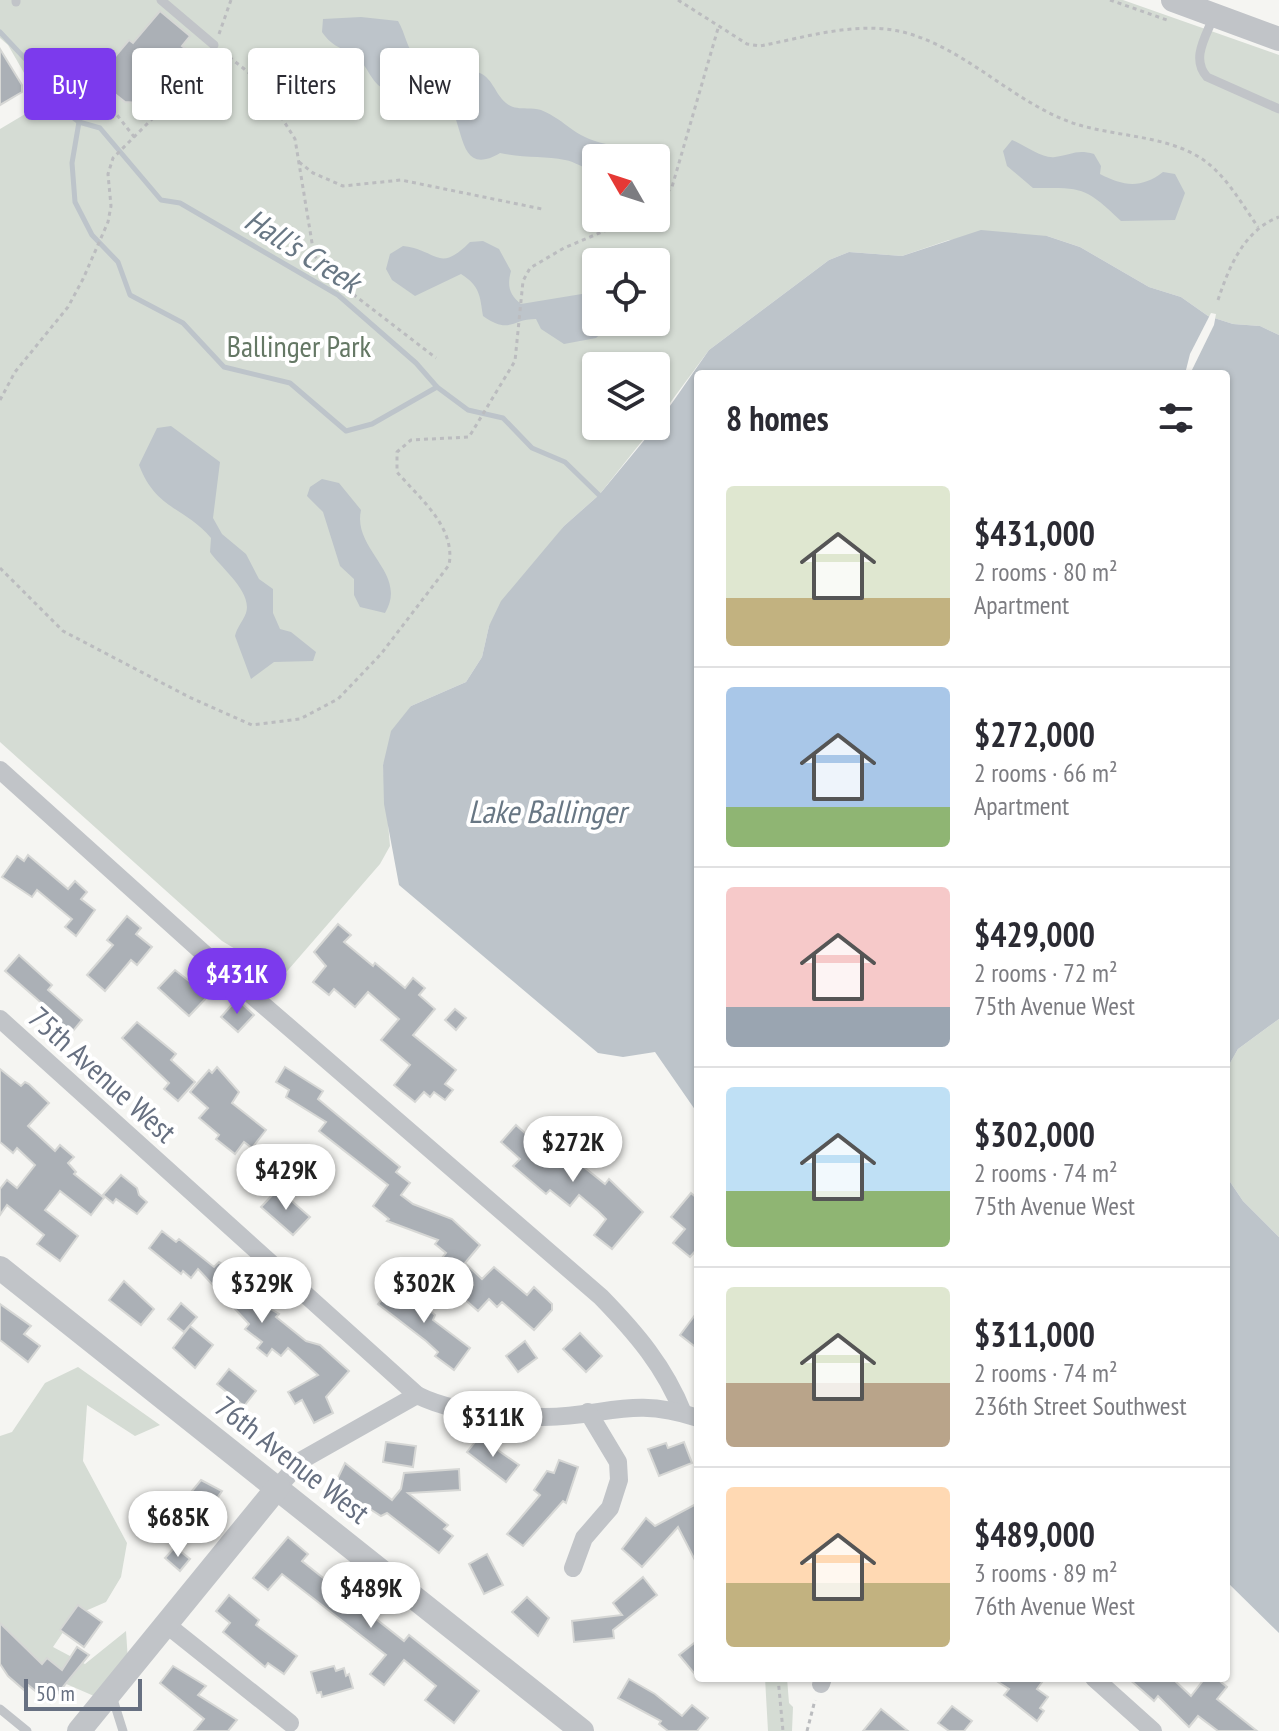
<!DOCTYPE html>
<meta charset="utf-8">
<style>
body{margin:0;font-family:"PT Sans Narrow",sans-serif;background:#f7f7f7;color:#2b2b33;height:100vh;display:flex;flex-direction:column;font-size:30px;white-space:nowrap}
*{box-sizing:border-box;margin:0}
p{font-size:26px;color:#7c7c81}
.icon{flex:none;width:44px;height:44px;fill:none;stroke:currentColor;stroke-width:2;stroke-linecap:round;stroke-linejoin:round}
.map{position:relative;flex:1;overflow:hidden}
.drawer{position:absolute;left:694px;top:370px;width:536px;height:1312px;display:flex;flex-direction:column;background:#fff;border-radius:8px;box-shadow:0 2px 6px #0004}
.drawer>*{flex:none}
.top-card{position:absolute;left:24px;top:48px;width:550px;height:72px;display:flex;gap:16px}
.needle{width:52px;rotate:309deg}
.buttons{position:absolute;left:582px;top:144px;display:grid;gap:16px}
.buttons a{display:grid;place-items:center;width:88px;height:88px;border-radius:8px;background:#fff;box-shadow:0 2px 6px #0004;font-size:40px}
.scale{position:absolute;left:24px;bottom:20px;width:118px;box-sizing:border-box;padding-left:8px;border:4px solid #677081;border-top:0;font-size:22px;line-height:28px;white-space:nowrap;color:#677081;-webkit-text-stroke:6px #fff;paint-order:stroke}
.price{position:absolute;translate:-50% -68px;padding:0 18px;border-radius:28px;background:#fff;color:#222;font-size:26px;line-height:52px;filter:drop-shadow(0 2px 4px #0008)}
.price::after{content:'';position:absolute;left:50%;top:48px;width:24px;height:18px;margin-left:-12px;background:inherit;clip-path:polygon(0 0,100% 0,50% 100%)}
.price.active{background:#7c3aed;color:#fff}
ul{padding:0;list-style:none}
li{display:flex;align-items:center;gap:24px;height:200px;padding:0 32px}
li+li{border-top:2px solid #e1e1e2}
li span{display:grid;place-items:center;flex:none;width:224px;height:160px;border-radius:8px;color:#555}
li>.icon{margin-inline-start:auto}
span .icon{width:96px;height:96px;fill:#fffc;stroke-width:1}
li b{font-size:34px}
h2{display:flex;justify-content:space-between;align-items:center;height:96px;padding:0 32px;font-size:34px}
.tag{padding:0 28px;border-radius:8px;background:#fff;box-shadow:0 2px 6px #0004;font-size:28px;line-height:72px}
.tag.active{background:#7c3aed;color:#fff}
.map>svg:first-child{display:block}
</style>
<div class="map">
<svg width="1279" height="1731" viewBox="0 0 1279 1731">
<rect width="100%" height="100%" fill="#f5f5f2"/>
<g fill="#d5dcd4" fill-rule="evenodd">
<path d="M0,0H1123L1279,55V335L1260,326L1233,324L1208,316L1181,297L1149,287L1080,247L1047,236L949,240L902,256L849,252L829,260L709,350L656,422V366H596V426H654L599,495L564,526L489,626L482,657L466,682L411,706L383,765L390,846L380,864L282,977L222,941L0,742V129L42,104L8,45L0,38ZM596,158H656V218H596ZM596,262H656V322H596Z"/>
<path d="M1279,1019V1237L1243,1201L1226,1176V1070L1238,1049Z"/>
<path d="M78,1367L160,1425L135,1436L87,1405L83,1461L127,1543L121,1577L106,1602L74,1616L53,1647L85,1664L126,1631L128,1661L94,1696L64,1683L0,1646V1436L12,1432L45,1383Z"/>
<path d="M765,1678H787L789,1703L793,1707L792,1731H768Z"/>
</g>
<g fill="#bdc4ca">
<path d="M361,17L398,21C405,32 407,50 417,59C434,74 457,67 477,72C493,77 494,93 506,103C516,112 530,106 541,110C569,122 571,136 606,144L612,158H596V168C583,170 577,162 565,160C545,156 522,158 500,153C455,180 466,118 445,101C422,83 407,95 385,89C371,84 368,65 356,57C341,46 334,49 322,32L323,19Z"/>
<path d="M1012,140C1025,145 1042,159 1055,157C1072,155 1076,149 1094,154L1101,166L1100,174C1123,186 1141,189 1163,172L1175,174L1185,193L1175,220L1121,221C1084,186 1083,188 1033,188L1007,166L1003,151Z"/>
<path d="M981,230L1047,236L1080,247L1149,287L1181,297L1208,316L1233,324L1260,326L1279,335V1019L1238,1049L1226,1070V374H698V1114L655,1052L623,1057L598,1053L399,885L384,804L383,765L391,731L411,706L466,682L482,657L489,626L501,601L564,526L599,495L656,426L709,350L829,260L849,252L902,256Z"/>
<path d="M483,241L499,249L511,271C507,286 509,294 521,304L594,292L596,322H614L596,338L564,344L541,329L536,319C511,319 510,335 483,316C480,296 480,286 461,274L415,296L392,280L386,269L390,254L403,246C438,250 438,274 470,242Z"/>
<path d="M171,426L220,462L213,518L222,534L246,554L259,579L273,589V613L280,629L291,632L316,652L313,661L274,662L251,679L235,636C237,627 243,621 246,613C253,592 220,567 210,552L211,538C185,507 156,510 139,465L157,428Z"/>
<path d="M322,479L339,483L361,510C352,550 409,573 385,613L360,607L354,595V579L340,566L323,512L307,496L310,487Z"/>
<path d="M1226,1176L1243,1201L1279,1237V1633L1226,1581Z"/>
</g>
<path fill="#f5f5f2" d="M1211,313L1216,314L1214,325L1190,374H1185L1190,354Z"/>
<g fill="none" stroke-linecap="round" stroke-linejoin="round">
<g stroke="#bdc4ca" stroke-width="5">
<path d="M0,32L32,66L45,97L79,122L100,128L161,200L180,203L338,295L416,363L437,387L468,410L503,418L532,448L565,462L599,495"/>
<path d="M79,122L72,163L75,202L92,235L118,262L130,295L183,323L224,367L290,383L346,431L372,424L437,387"/>
</g>
</g>
<g fill="#abb0b6" stroke="#d6d7d5" stroke-width="2">
<path d="M160,11L190,36L182,46L189,51L148,98L140,103L125,102L96,79L129,40L133,43Z"/>
<path d="M0,49L22,85V92L0,105Z"/>
<path d="M28,855L68,889L75,881L87,892L81,899L95,910L76,936L65,927L72,919L37,890L32,897L2,877L17,856L24,861Z"/>
<path d="M127,916L141,928L136,934L152,947L137,965L131,960L105,991L87,975L113,945L107,940Z"/>
<path d="M338,924L351,935L344,942L373,966L375,963L405,988L413,978L425,988L419,995L435,1009L413,1035L456,1070L445,1084L453,1090L445,1100L434,1092L430,1097L424,1092L415,1102L394,1085L410,1065L381,1040L399,1019L368,992L355,1007L334,989L329,995L313,982L326,966L314,952Z"/>
<path d="M19,955L52,985L48,990L82,1020L73,1031L67,1033L49,1018L53,1013L5,971Z"/>
<path d="M175,970L189,981L192,978L210,994L189,1016L158,988Z"/>
<path d="M237,999L254,1015L238,1032L221,1017Z"/>
<path d="M455,1009L466,1018L456,1030L445,1020Z"/>
<path d="M137,1022L176,1054L171,1060L195,1082L178,1101L164,1089L169,1083L122,1038Z"/>
<path d="M217,1067L239,1092L232,1103L266,1130L252,1148L244,1142L235,1154L216,1139L219,1135L199,1118L208,1108L190,1092L209,1070L212,1073Z"/>
<path d="M285,1067L323,1091L318,1099L400,1167L396,1172L410,1183L401,1195L413,1204L452,1219L480,1245L465,1263L482,1279L494,1267L527,1295L534,1287L552,1304V1310L534,1330L502,1302L497,1307L489,1299L478,1311L462,1297L473,1285L441,1259L446,1253L435,1244L438,1240L387,1221L389,1219L373,1206L388,1185L319,1131L326,1122L286,1097L289,1090L276,1082Z"/>
<path d="M0,1069L21,1086L25,1082L29,1084L49,1103L28,1126L55,1151L60,1145L74,1157L68,1163L76,1172L74,1174L104,1198L91,1215L60,1191L45,1210L78,1236L60,1261L37,1244L44,1235L7,1205L0,1215V1189L7,1180L17,1188L35,1165L17,1148L13,1153L0,1142Z"/>
<path d="M516,1125L526,1134L529,1130L560,1157L564,1151L605,1184L609,1179L643,1212L612,1249L594,1235L606,1219L598,1211L579,1195L570,1206L550,1190L546,1194L513,1166L520,1159L501,1142Z"/>
<path d="M121,1175L137,1188L139,1195L147,1202L137,1214L116,1199L113,1203L103,1195Z"/>
<path d="M278,1189L310,1217L293,1235L261,1207Z"/>
<path d="M691,1193L698,1199V1248L690,1257L673,1243L685,1229L671,1217Z"/>
<path d="M162,1231L176,1242L179,1239L214,1267L219,1262L231,1270L264,1305L279,1314L276,1317L306,1341L320,1345L349,1371L326,1397L333,1413L314,1423L302,1400L295,1404L288,1392L318,1375L288,1348L281,1356L272,1349L267,1356L257,1348L262,1342L245,1329L249,1324L198,1269L191,1278L183,1271L181,1274L149,1248Z"/>
<path d="M124,1281L154,1309L141,1325L109,1300Z"/>
<path d="M396,1283L435,1315L433,1320L470,1348L454,1370L435,1356L438,1352L426,1341L378,1304Z"/>
<path d="M181,1303L197,1317L184,1332L168,1319Z"/>
<path d="M0,1304L31,1326L24,1334L40,1346L28,1362L0,1340Z"/>
<path d="M698,1311V1349L680,1335Z"/>
<path d="M190,1326L213,1345L195,1368L173,1348Z"/>
<path d="M580,1333L602,1356L586,1372L563,1349Z"/>
<path d="M525,1341L537,1358L518,1372L506,1356Z"/>
<path d="M229,1369L256,1391L244,1406L217,1384Z"/>
<path d="M479,1437L519,1465L506,1482L467,1452Z"/>
<path d="M386,1442L416,1446L413,1467L383,1462Z"/>
<path d="M684,1442L692,1463L659,1476L648,1449L666,1443L668,1448Z"/>
<path d="M559,1460L578,1467L566,1503L563,1501L523,1546L507,1534L540,1495L534,1490L547,1471L554,1473Z"/>
<path d="M345,1463L392,1500L401,1489L404,1473L459,1469L460,1490L408,1493L448,1525L444,1529L453,1536L439,1553L387,1513L381,1516L334,1486Z"/>
<path d="M201,1480L222,1491L206,1514L191,1502L196,1495L192,1491Z"/>
<path d="M698,1503V1566L678,1527L642,1567L622,1549L646,1518L655,1526Z"/>
<path d="M288,1537L308,1554L302,1561L332,1585L336,1581L359,1597L375,1610L371,1615L404,1641L409,1635L479,1691L454,1723L425,1700L436,1686L404,1660L384,1685L370,1674L386,1655L282,1574L268,1590L253,1578Z"/>
<path d="M175,1547L190,1559L180,1571L165,1558Z"/>
<path d="M487,1554L503,1585L484,1594L469,1564Z"/>
<path d="M643,1577L657,1595L613,1630L614,1638L574,1642L572,1621L622,1615L613,1603Z"/>
<path d="M229,1595L259,1620L256,1625L297,1656L284,1674L268,1663L265,1667L223,1632L230,1623L216,1611Z"/>
<path d="M527,1597L549,1618L538,1636L512,1612Z"/>
<path d="M78,1605L102,1622L84,1647L60,1630Z"/>
<path d="M0,1623L42,1664L47,1658L62,1670L77,1647L89,1655L50,1703L28,1685L24,1690L8,1676L0,1664Z"/>
<path d="M698,1640V1678L679,1655Z"/>
<path d="M173,1666L206,1686L198,1695L237,1720L228,1731H194L204,1719L160,1683Z"/>
<path d="M334,1666L336,1671L344,1668L346,1676L349,1674L353,1688L322,1697L321,1692L317,1693L311,1672Z"/>
<path d="M992,1678H1045L1037,1689L1048,1697L1040,1708L1044,1711L1037,1721L1004,1695L1009,1689Z"/>
<path d="M1128,1678H1172L1191,1696L1205,1678H1216L1227,1687L1217,1699L1257,1731H1218L1198,1716L1189,1727L1158,1696L1154,1701Z"/>
<path d="M629,1679L655,1694L682,1716L692,1705L708,1718L697,1731H668L659,1724L661,1721L618,1698Z"/>
<path d="M952,1706L972,1721L964,1731H949L938,1723Z"/>
<path d="M881,1709L908,1731H863Z"/>
</g>
<g fill="none" stroke-linecap="round" stroke-linejoin="round">
<g stroke="#bbbcbf" stroke-width="3" stroke-dasharray="4 4" stroke-linecap="butt">
<path d="M678,0L747,44L760,46C807,37 862,19 910,34C969,52 1013,101 1070,122C1112,137 1161,134 1199,157C1225,173 1241,203 1258,227"/>
<path d="M1110,0L1167,20"/>
<path d="M219,34L231,0"/>
<path d="M90,52L92,83L135,138"/>
<path d="M223,52L258,80L295,139L314,255L332,278L436,358"/>
<path d="M299,162L313,173L343,186L401,180L542,209"/>
<path d="M656,204L672,187L719,25"/>
<path d="M1218,300C1229,267 1244,230 1279,217"/>
<path d="M0,400L15,372L68,307L83,279L108,222L111,206L108,174L113,158L161,110L207,54"/>
<path d="M0,568L63,631L189,697L252,725L300,719L338,699L381,654L449,565C456,527 420,499 397,472V452L411,440L469,437L515,361L523,281L530,268L564,248L635,218"/>
<path d="M778,1678L783,1731"/>
<path d="M807,1731L815,1700"/>
</g>
<g stroke="#c1c4c8" stroke-width="9">
<path d="M161,0L214,45"/>
<path d="M16,2V0"/>
<path d="M1213,18C1205,38 1191,59 1207,77L1279,109"/>
<path d="M112,1696L123,1731"/>
<path d="M0,1709L27,1731"/>
</g>
<g stroke="#c1c4c8" stroke-width="18">
<path d="M0,770L210,959L601,1297C636,1333 665,1367 683,1413"/>
<path d="M0,1019L417,1395"/>
<path d="M278,1487L302,1460L417,1395C453,1413 505,1417 545,1417C608,1416 632,1396 698,1418"/>
<path d="M573,1568L584,1538L610,1508L619,1480L618,1462L588,1412"/>
<path d="M167,1625L290,1723"/>
<path d="M1094,1678L1153,1731"/>
<path d="M821,1684L823,1678"/>
</g>
<g stroke="#c1c4c8" stroke-width="24">
<path d="M1173,0L1279,39"/>
<path d="M0,1268L582,1731"/>
<path d="M79,1731L278,1487"/>
</g>
</g>
<g text-anchor="middle" dominant-baseline="central" stroke-width="8" stroke-linejoin="round" paint-order="stroke">
<g font-size="30" fill="#657865" stroke="#fff">
<text x="299" y="345">Ballinger Park</text>
</g>
<g font-size="30" fill="#677081" stroke="#fff">
<text transform="translate(103 1074) rotate(42)">75th Avenue West</text>
<text transform="translate(293 1459) rotate(38)">76th Avenue West</text>
</g>
<g font-size="32" font-style="italic" fill="#687784" stroke="#fff">
<text transform="translate(303 250) rotate(32)">Hall's Creek</text>
<text x="547" y="811">Lake Ballinger</text>
</g>
</g>
</svg>
<div class="buttons">
<a><svg class="needle" viewBox="-14 -14 28 28"><path d="M0-13l5 13h-10z" fill="#e53935"/><path d="M0 13l5-13h-10z" fill="#7c7c81"/></svg></a>
<a><svg class="icon" aria-label="locate" viewBox="0 0 24 24"><circle cx="12" cy="12" r="6"/><path d="M12 2v4M12 18v4M2 12h4M18 12h4"/></svg></a>
<a><svg class="icon" aria-label="layers" viewBox="0 0 24 24"><path d="M12 4l9 5-9 5-9-5zM3 14l9 5 9-5"/></svg></a>
</div>
<div class="scale">50 m</div>
<b class="price active" style="left:237px;top:1016px">$431K</b>
<b class="price" style="left:573px;top:1184px">$272K</b>
<b class="price" style="left:286px;top:1212px">$429K</b>
<b class="price" style="left:262px;top:1325px">$329K</b>
<b class="price" style="left:424px;top:1325px">$302K</b>
<b class="price" style="left:493px;top:1459px">$311K</b>
<b class="price" style="left:178px;top:1559px">$685K</b>
<b class="price" style="left:371px;top:1630px">$489K</b>
<div class="top-card">
<a class="tag active">Buy</a>
<a class="tag">Rent</a>
<a class="tag">Filters</a>
<a class="tag">New</a>
</div>
<section class="drawer">
<h2>8 homes<svg class="icon" aria-label="filters" viewBox="0 0 24 24"><path d="M4 7h16M4 17h16"/><circle cx="9" cy="7" r="2"/><circle cx="15" cy="17" r="2"/></svg></h2>
<ul>
<li><span style="background:linear-gradient(#dfe7d0 70%,#c2b280 0)"><svg class="icon" aria-label="home" viewBox="0 0 24 24"><path d="M3 11l9-7 9 7M6 9v11h12V9"/></svg></span><div><b>$431,000</b><p>2 rooms · 80 m²</p><p>Apartment</p></div></li>
<li><span style="background:linear-gradient(#a9c7e8 75%,#8fb573 0)"><svg class="icon" aria-label="home" viewBox="0 0 24 24"><path d="M3 11l9-7 9 7M6 9v11h12V9"/></svg></span><div><b>$272,000</b><p>2 rooms · 66 m²</p><p>Apartment</p></div></li>
<li><span style="background:linear-gradient(#f6c9c9 75%,#9aa5b1 0)"><svg class="icon" aria-label="home" viewBox="0 0 24 24"><path d="M3 11l9-7 9 7M6 9v11h12V9"/></svg></span><div><b>$429,000</b><p>2 rooms · 72 m²</p><p>75th Avenue West</p></div></li>
<li><span style="background:linear-gradient(#bfe0f5 65%,#8fb573 0)"><svg class="icon" aria-label="home" viewBox="0 0 24 24"><path d="M3 11l9-7 9 7M6 9v11h12V9"/></svg></span><div><b>$302,000</b><p>2 rooms · 74 m²</p><p>75th Avenue West</p></div></li>
<li><span style="background:linear-gradient(#dfe7d0 60%,#b9a48a 0)"><svg class="icon" aria-label="home" viewBox="0 0 24 24"><path d="M3 11l9-7 9 7M6 9v11h12V9"/></svg></span><div><b>$311,000</b><p>2 rooms · 74 m²</p><p>236th Street Southwest</p></div></li>
<li><span style="background:linear-gradient(#ffd9b3 60%,#c2b280 0)"><svg class="icon" aria-label="home" viewBox="0 0 24 24"><path d="M3 11l9-7 9 7M6 9v11h12V9"/></svg></span><div><b>$489,000</b><p>3 rooms · 89 m²</p><p>76th Avenue West</p></div></li>
</ul>
</section>
</div>
